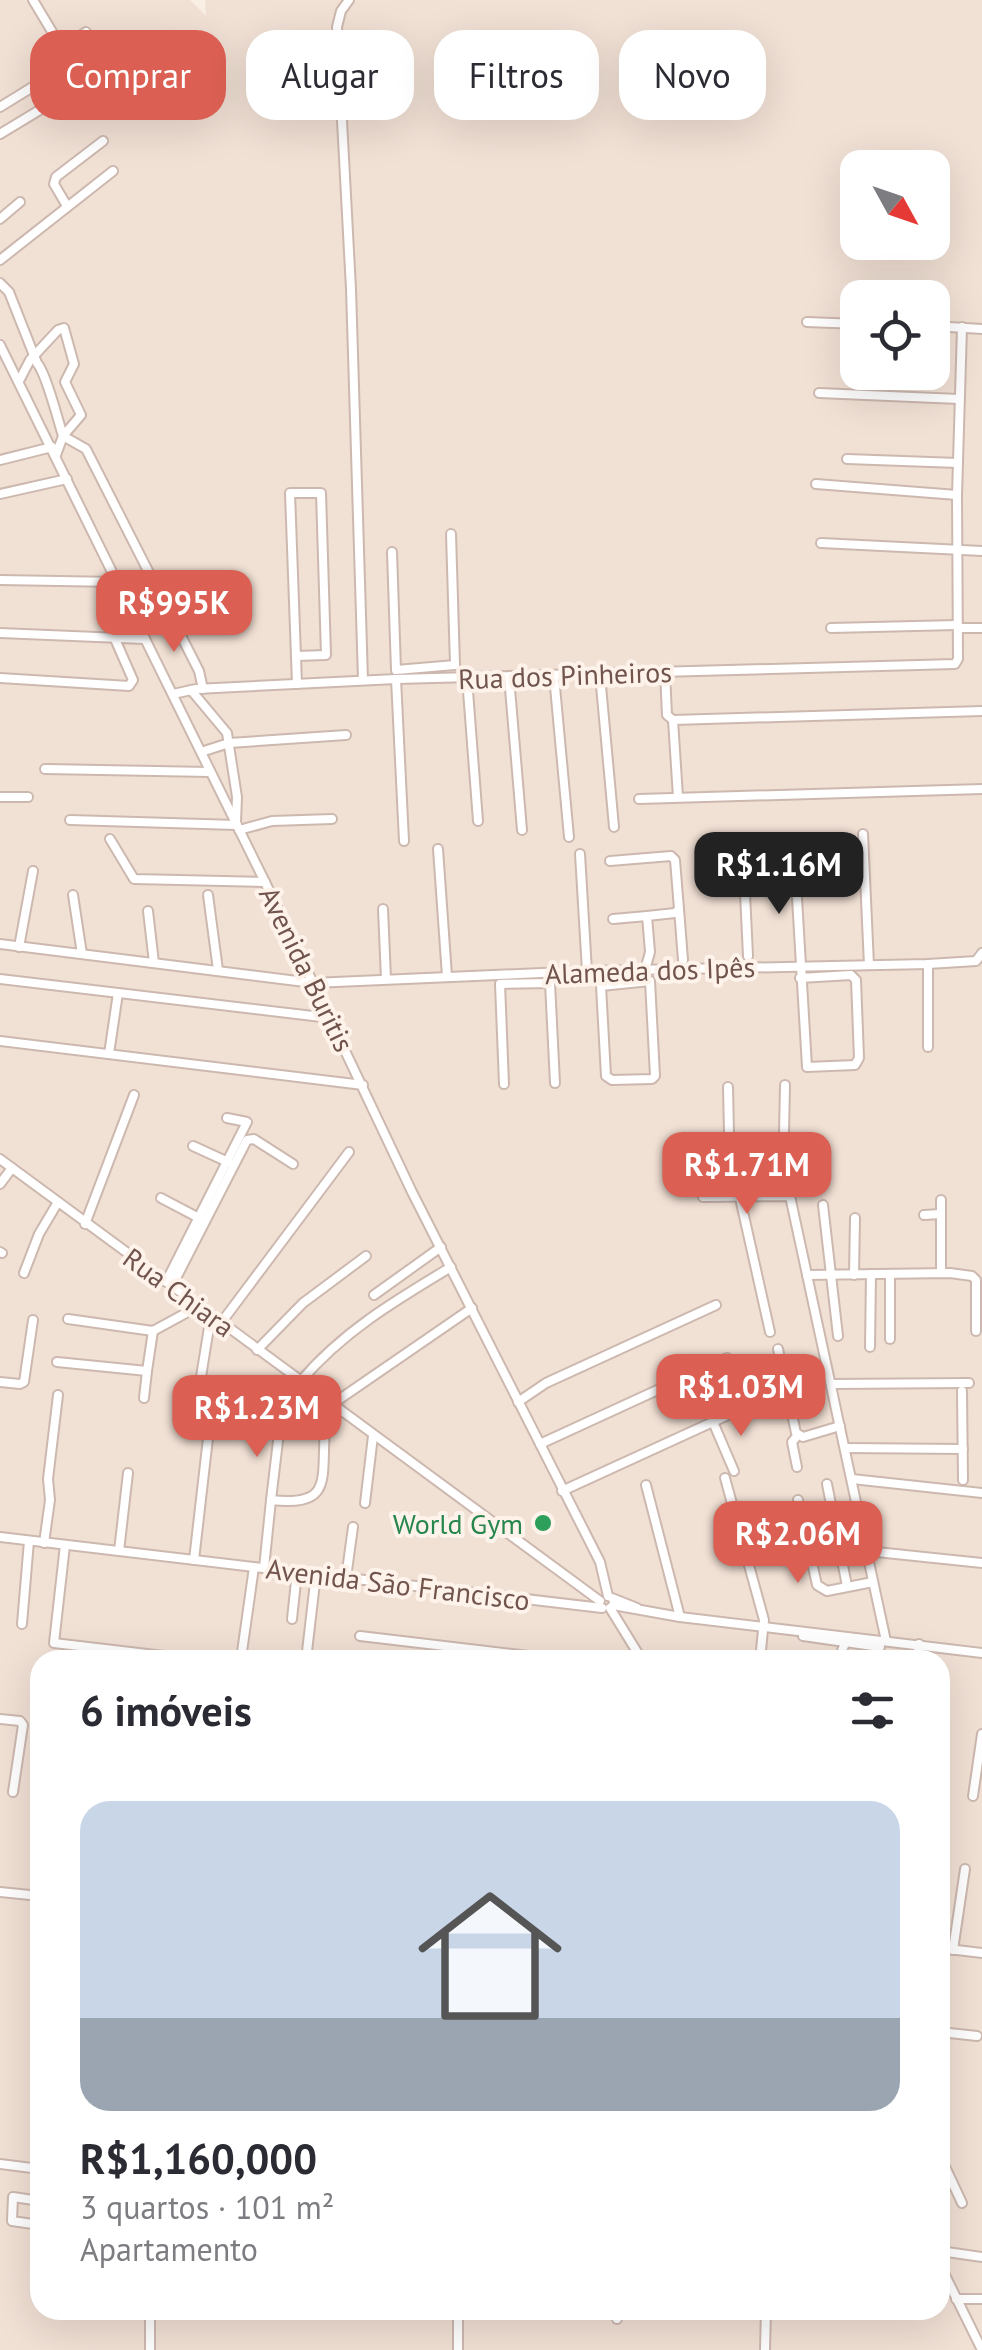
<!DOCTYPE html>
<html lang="pt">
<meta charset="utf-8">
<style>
body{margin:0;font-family:"PT Sans",sans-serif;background:#f7f7f7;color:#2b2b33;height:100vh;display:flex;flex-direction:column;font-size:38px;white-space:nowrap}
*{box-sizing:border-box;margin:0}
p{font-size:32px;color:#7c7c81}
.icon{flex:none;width:55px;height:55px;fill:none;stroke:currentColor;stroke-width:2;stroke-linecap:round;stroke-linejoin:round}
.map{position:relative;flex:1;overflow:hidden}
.details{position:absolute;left:30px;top:1650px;width:920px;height:670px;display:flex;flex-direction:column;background:#fff;border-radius:30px;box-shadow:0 10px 40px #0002}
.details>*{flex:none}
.banner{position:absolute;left:30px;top:30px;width:922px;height:90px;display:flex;gap:20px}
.needle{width:65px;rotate:130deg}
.fabs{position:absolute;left:840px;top:150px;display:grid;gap:20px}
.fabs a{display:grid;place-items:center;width:110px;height:110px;border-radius:20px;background:#fff;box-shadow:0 10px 40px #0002;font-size:50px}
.price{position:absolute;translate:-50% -85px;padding:0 22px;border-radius:20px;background:#db5f53;color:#fff;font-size:32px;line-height:65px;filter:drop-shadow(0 2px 5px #0008)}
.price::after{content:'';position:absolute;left:50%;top:60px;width:30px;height:22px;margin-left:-15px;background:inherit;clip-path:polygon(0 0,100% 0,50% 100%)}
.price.selected{background:#222;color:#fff}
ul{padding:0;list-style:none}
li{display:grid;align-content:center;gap:20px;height:530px;padding:0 50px}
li+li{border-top:2px solid #e1e1e2}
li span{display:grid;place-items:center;height:310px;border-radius:30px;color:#555}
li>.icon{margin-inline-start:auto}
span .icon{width:180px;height:180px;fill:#fffc;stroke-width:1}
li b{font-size:42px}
h2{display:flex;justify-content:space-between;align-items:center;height:120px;padding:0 50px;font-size:42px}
.pill{padding:0 35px;border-radius:30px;background:#fff;box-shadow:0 10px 40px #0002;font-size:35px;line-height:90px}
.pill.selected{background:#db5f53;color:#fff}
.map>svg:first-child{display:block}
</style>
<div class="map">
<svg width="982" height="2350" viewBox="0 0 982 2350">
<rect width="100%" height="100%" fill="#faefe5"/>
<path fill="#f1e0d4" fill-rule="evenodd" d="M0,0H190L206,16L205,0H982V2350H0ZM858,168H932V242H858ZM858,298H932V372H858ZM40,1660H940V2310H40Z"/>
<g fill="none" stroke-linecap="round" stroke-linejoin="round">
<defs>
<g id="minor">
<path d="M33,0L60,45H66L86,32"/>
<path d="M349,0L341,11L337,27L351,289L363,680"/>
<path d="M0,107L65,67"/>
<path d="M0,134L137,51"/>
<path d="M67,206L54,184L56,177L103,141"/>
<path d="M0,219L20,202"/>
<path d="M0,260L113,171"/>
<path d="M0,283L9,292L37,363C46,373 58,420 63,436L86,449L199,671L203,689"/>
<path d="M807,322L858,324"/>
<path d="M932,326L982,329"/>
<path d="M0,345L265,882L412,1192L600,1562L608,1596"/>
<path d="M19,381L30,360L58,330L64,328L74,364L65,382L81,415L63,436L56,455"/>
<path d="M819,393L959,399"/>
<path d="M847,459L958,463"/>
<path d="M0,460L52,447"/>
<path d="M816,484L957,495"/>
<path d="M0,494L67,479"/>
<path d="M821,543L982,551"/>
<path d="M392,552L396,670L455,665L451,534"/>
<path d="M0,580L118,582"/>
<path d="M831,628L957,625"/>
<path d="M958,628H982"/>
<path d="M0,633L145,639"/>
<path d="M296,656L326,655L321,493H290L297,684"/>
<path d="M665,672L667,715L673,720"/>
<path d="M600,675L614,827"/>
<path d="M554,676L569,837"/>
<path d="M509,677L522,830"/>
<path d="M0,678L129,686L133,680L115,639"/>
<path d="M467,678L478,821"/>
<path d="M396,679L404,841"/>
<path d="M191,690L227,733L237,797L236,822"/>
<path d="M173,694L196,689L396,679L955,664L958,659L957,495L962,327"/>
<path d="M201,752L229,743L346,735"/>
<path d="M45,769L210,772"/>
<path d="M0,797H28"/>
<path d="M678,797L673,720L982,711"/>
<path d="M639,799L982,789"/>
<path d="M70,820L237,825"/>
<path d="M239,830L272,821L332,819"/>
<path d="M863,834L869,965"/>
<path d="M110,839L134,879L265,882"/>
<path d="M794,847L807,1067L855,1065L859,1058L856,980L851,975L800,978"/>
<path d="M438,849L447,976"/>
<path d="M580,854L587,971"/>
<path d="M610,861L671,856L675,860L679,909L675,913L647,916L650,952L645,970"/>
<path d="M724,872L797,871"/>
<path d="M744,872L748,956"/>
<path d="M73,895L82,954"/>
<path d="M208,895L218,970"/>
<path d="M383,909L386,979"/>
<path d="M679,909L683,960"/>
<path d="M148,911L154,963"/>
<path d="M613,919L647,916"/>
<path d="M0,944L313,983L587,971L928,964L976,961L982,953"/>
<path d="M19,947L33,871"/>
<path d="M928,964V1047"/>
<path d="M0,979L330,1018"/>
<path d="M650,981L655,1076L652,1079L612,1080L606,1076L601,986Z"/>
<path d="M0,1041L363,1085"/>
<path d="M109,1054L118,993"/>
<path d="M504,1084L500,984L550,983L555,1083"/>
<path d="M728,1087L730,1180L783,1181L785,1085"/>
<path d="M193,1146L228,1162"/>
<path d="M0,1159L600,1601"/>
<path d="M0,1184L12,1168"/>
<path d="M703,1197L790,1196L886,1641"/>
<path d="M161,1198L199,1218"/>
<path d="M740,1198L770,1332"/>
<path d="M941,1200V1273"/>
<path d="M823,1205L838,1336"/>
<path d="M924,1215L941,1214"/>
<path d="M85,1224L134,1095"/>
<path d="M0,1252L2,1253"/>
<path d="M24,1273L39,1234L58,1202"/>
<path d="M890,1274V1339"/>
<path d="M807,1275L950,1273L972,1276L976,1280V1331"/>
<path d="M854,1275L855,1218"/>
<path d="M166,1282L247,1122L227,1118"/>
<path d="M172,1286L247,1140L254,1139L293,1164"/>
<path d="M374,1295L441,1247"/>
<path d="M68,1319L153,1331L199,1306"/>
<path d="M221,1323L349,1152"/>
<path d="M870,1347L871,1274"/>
<path d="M778,1349L796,1433L803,1437L840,1426"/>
<path d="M257,1350L303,1303L366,1256"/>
<path d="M57,1362L147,1371L153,1331"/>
<path d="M0,1382L20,1384L24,1382L33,1320"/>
<path d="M300,1382C342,1332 396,1300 451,1267"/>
<path d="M200,1383L211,1315"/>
<path d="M831,1384L969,1383"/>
<path d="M962,1391L963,1480"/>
<path d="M144,1398L147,1371"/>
<path d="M518,1402L546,1383L716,1305"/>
<path d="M331,1405L472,1308"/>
<path d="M713,1422L734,1471"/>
<path d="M540,1444L727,1358"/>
<path d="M845,1448L963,1449"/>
<path d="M797,1467L792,1442L798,1435"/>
<path d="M725,1478L764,1620L760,1660"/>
<path d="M852,1479L982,1493"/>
<path d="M827,1484L847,1586"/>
<path d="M646,1485L680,1617"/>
<path d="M562,1491L741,1409"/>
<path d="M271,1500L280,1424"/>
<path d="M798,1500L817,1585L827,1591L873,1582"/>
<path d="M365,1503L373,1436"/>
<path d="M0,1537L602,1608"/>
<path d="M44,1543L50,1500L48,1479L58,1395"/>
<path d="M65,1545L54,1643L198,1660"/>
<path d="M119,1551L128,1473"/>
<path d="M867,1551L982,1563"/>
<path d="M194,1560L211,1412"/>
<path d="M264,1568L271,1500C334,1507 321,1479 325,1428"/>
<path d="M346,1578L353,1527"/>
<path d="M612,1598L637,1608"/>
<path d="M613,1605L680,1617L982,1653"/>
<path d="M610,1608L642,1660"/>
<path d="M292,1619L297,1572"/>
<path d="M22,1624L29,1541"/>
<path d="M360,1636L563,1660"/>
<path d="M803,1636L880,1647"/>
<path d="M241,1659L254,1567"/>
<path d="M306,1660L316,1574"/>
<path d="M838,1660L846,1641"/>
<path d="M917,1660L919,1644"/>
<path d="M0,1719L20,1721L23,1725L13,1792"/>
<path d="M973,1796L982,1734"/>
<path d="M0,1892L40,1896"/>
<path d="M940,1948L982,1953"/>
<path d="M953,1950L965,1869"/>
<path d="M940,2032L977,2036"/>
<path d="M940,2156L962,2203"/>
<path d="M0,2164L40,2169"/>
<path d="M40,2201L13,2197L12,2221L40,2225"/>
<path d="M940,2251L982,2257"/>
<path d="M940,2265L982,2350"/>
<path d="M956,2299H982"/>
<path d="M150,2310V2350"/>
<path d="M617,2319V2310"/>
<path d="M458,2350V2310"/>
<path d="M765,2350L766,2310"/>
</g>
</defs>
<use href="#minor" stroke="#cdb8af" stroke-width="12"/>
<use href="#minor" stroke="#fff" stroke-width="8"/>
</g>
<circle fill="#2e9e5b" stroke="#fef3eb" stroke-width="4" cx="543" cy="1523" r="10"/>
<g text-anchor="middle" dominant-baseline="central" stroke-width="8" stroke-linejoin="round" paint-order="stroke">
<g font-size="28" fill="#71544c" stroke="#fef3eb">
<text transform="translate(565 675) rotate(-2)">Rua dos Pinheiros</text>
<text transform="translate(307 969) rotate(64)">Avenida Buritis</text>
<text transform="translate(650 970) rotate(-2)">Alameda dos Ipês</text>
<text transform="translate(179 1292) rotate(36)">Rua Chiara</text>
<text transform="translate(398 1584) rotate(7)">Avenida São Francisco</text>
</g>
<g font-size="28" fill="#27864d" stroke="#fef3eb" text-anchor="end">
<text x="523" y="1523">World Gym</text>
</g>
</g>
</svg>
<div class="fabs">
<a><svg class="needle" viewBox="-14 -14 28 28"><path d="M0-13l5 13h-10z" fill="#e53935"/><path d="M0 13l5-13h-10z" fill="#7c7c81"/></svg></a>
<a><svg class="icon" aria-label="locate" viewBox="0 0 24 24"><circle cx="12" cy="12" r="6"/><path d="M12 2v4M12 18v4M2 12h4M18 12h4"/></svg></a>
</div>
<b class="price" style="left:174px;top:655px">R$995K</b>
<b class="price selected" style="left:779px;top:917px">R$1.16M</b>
<b class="price" style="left:747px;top:1217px">R$1.71M</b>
<b class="price" style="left:741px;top:1439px">R$1.03M</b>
<b class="price" style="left:257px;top:1460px">R$1.23M</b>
<b class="price" style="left:798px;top:1586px">R$2.06M</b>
<div class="banner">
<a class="pill selected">Comprar</a>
<a class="pill">Alugar</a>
<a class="pill">Filtros</a>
<a class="pill">Novo</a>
</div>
<section class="details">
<h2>6 imóveis<svg class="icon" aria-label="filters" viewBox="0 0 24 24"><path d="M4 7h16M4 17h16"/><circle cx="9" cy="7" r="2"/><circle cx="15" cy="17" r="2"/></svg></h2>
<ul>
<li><span style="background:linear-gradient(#c9d6e8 70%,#9aa5b1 0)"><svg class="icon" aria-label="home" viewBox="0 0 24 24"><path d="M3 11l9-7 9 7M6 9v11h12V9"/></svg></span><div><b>R$1,160,000</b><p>3 quartos · 101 m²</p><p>Apartamento</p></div></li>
</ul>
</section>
</div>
